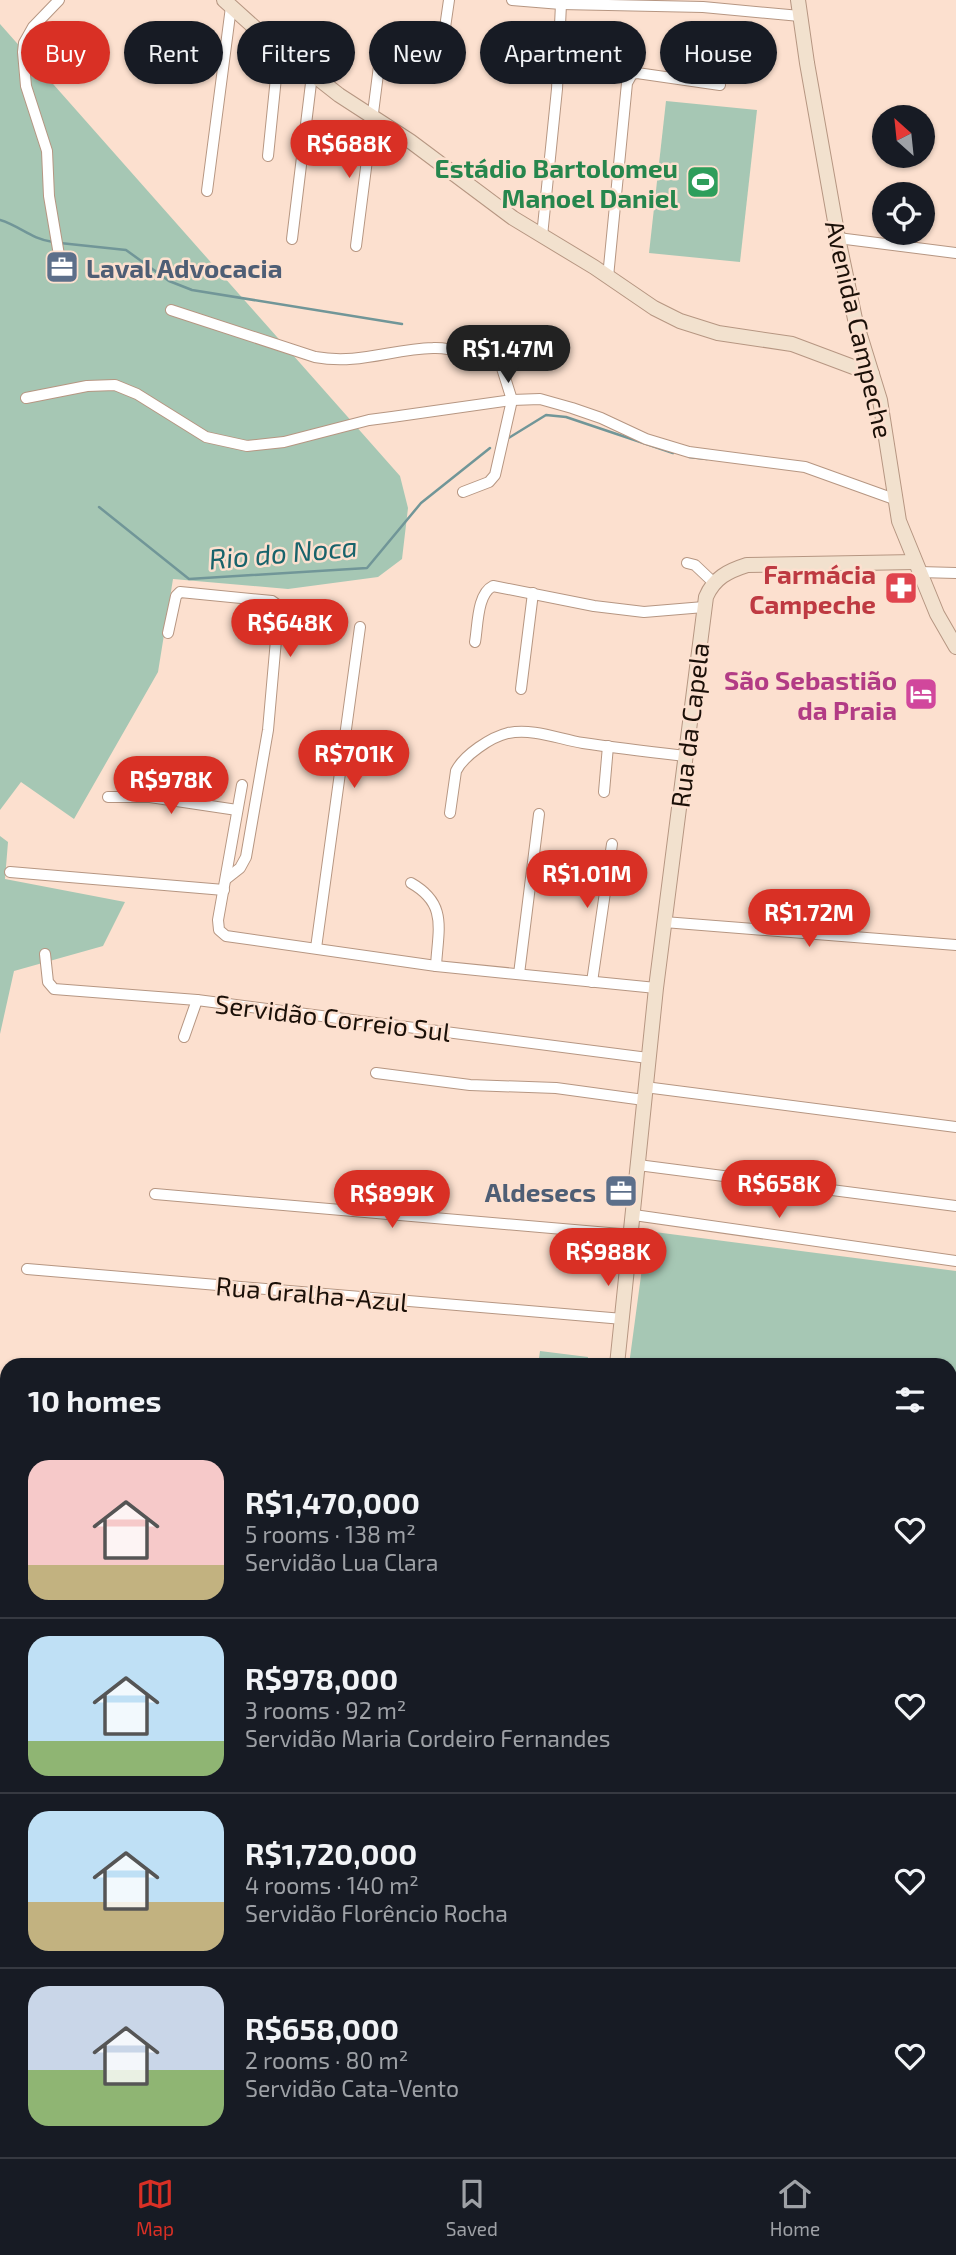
<!DOCTYPE html>
<meta charset="utf-8">
<style>
body{margin:0;font-family:"Exo 2",sans-serif;background:#242831;color:#f1f3f6;height:100vh;display:flex;flex-direction:column;font-size:26px;white-space:nowrap}
*{box-sizing:border-box;margin:0}
p{font-size:23px;color:#9ea1a6}
.icon{flex:none;width:38px;height:38px;fill:none;stroke:currentColor;stroke-width:2;stroke-linecap:round;stroke-linejoin:round}
.map{position:relative;flex:1;overflow:hidden}
.details{position:absolute;left:0px;top:1358px;width:957px;height:800px;display:flex;flex-direction:column;background:#171b24;border-radius:21px 21px 0 0;box-shadow:0 2px 5px #0004}
.details>*{flex:none}
.top-card{position:absolute;left:21px;top:21px;width:915px;height:63px;display:flex;gap:14px}
.needle{width:46px;rotate:333deg}
.buttons{position:absolute;left:872px;top:105px;display:grid;gap:14px}
.buttons a{display:grid;place-items:center;width:63px;height:63px;border-radius:50%;background:#171b24;box-shadow:0 2px 5px #0004;font-size:35px}
.price{position:absolute;translate:-50% -60px;padding:0 16px;border-radius:24px;background:#d93025;color:#fff;font-size:23px;line-height:46px;filter:drop-shadow(0 2px 4px #0008)}
.price::after{content:'';position:absolute;left:50%;top:42px;width:21px;height:16px;margin-left:-10px;background:inherit;clip-path:polygon(0 0,100% 0,50% 100%)}
.price.current{background:#222;color:#fff}
ul{padding:0;list-style:none}
li{display:flex;align-items:center;gap:21px;height:175px;padding:0 28px}
li+li{border-top:2px solid #363941}
li span{display:grid;place-items:center;flex:none;width:196px;height:140px;border-radius:21px;color:#555}
li>.icon{margin-inline-start:auto}
span .icon{width:84px;height:84px;fill:#fffc;stroke-width:1}
li b{font-size:30px}
h2{display:flex;justify-content:space-between;align-items:center;height:84px;padding:0 28px;font-size:30px}
.chip{padding:0 24px;border-radius:32px;background:#171b24;box-shadow:0 2px 5px #0004;font-size:24px;line-height:63px}
.chip.current{background:#d93025;color:#fff}
.tabs{display:flex;justify-content:space-around;align-items:center;height:98px;border-top:2px solid #363941;background:#171b24;font-size:19px;color:#9ea1a6}
.tabs a{display:grid;justify-items:center;gap:4px}
.tabs .current{color:#d93025}
.map>svg:first-child{display:block}
</style>
<div class="map">
<svg width="956" height="2157" viewBox="0 0 956 2157">
<rect width="100%" height="100%" fill="#fce0cf"/>
<g fill="#a6c7b4">
<path d="M0,24L400,476L408,508L402,559L378,577L288,589L173,579L158,672L74,819L21,782L0,810Z"/>
<path d="M666,101L757,110L740,262L649,253Z"/>
<path d="M0,836L8,842L5,879L125,902L103,946L14,971L0,1034Z"/>
<path d="M647,1231L956,1271V2063L950,2062V1365H629Z"/>
<path d="M540,1351L588,1357L587,1365H538Z"/>
<path d="M0,1450L7,1451V1543L0,1542Z"/>
</g>
<g fill="none" stroke-linecap="round" stroke-linejoin="round">
<g stroke="#719698" stroke-width="2.5">
<path d="M0,220C20,226 31,239 53,242"/>
<path d="M60,243L126,250L169,281L192,290L402,324"/>
<path d="M507,439L546,415L566,417L673,453"/>
<path d="M689,457L707,459"/>
<path d="M99,507L189,579L367,568L421,503L490,448"/>
<path d="M950,1889L956,1895"/>
<path d="M950,2073L956,2074"/>
</g>
<defs>
<g id="street">
<path d="M59,0L33,27L24,43L23,52L26,86L47,151L49,196L59,255"/>
<path d="M512,0L561,4L703,7L800,16"/>
<path d="M441,55L449,0"/>
<path d="M268,156L279,48"/>
<path d="M207,191L231,7"/>
<path d="M542,236L557,89L561,4"/>
<path d="M838,238L956,253"/>
<path d="M292,239L312,75"/>
<path d="M356,246L379,66"/>
<path d="M608,277L627,83L632,74L637,73L720,85"/>
<path d="M171,310L315,357C359,365 391,349 433,348C451,347 485,358 501,365L512,400L495,475L489,482L463,492"/>
<path d="M26,398L87,386L115,385L137,394L206,437L247,446L284,442L369,420L392,417L512,400L540,399L572,408L601,418L646,439L689,452L805,467L894,499"/>
<path d="M687,563L695,565L714,583"/>
<path d="M919,572L956,573"/>
<path d="M168,633L176,596L180,592L272,601L279,606L268,730L246,857L240,868L226,879"/>
<path d="M475,642C478,625 477,594 493,586L594,606L644,612L704,607"/>
<path d="M521,689L533,593"/>
<path d="M242,785L218,920L219,930L226,936L436,966L656,988"/>
<path d="M604,792L608,746"/>
<path d="M108,797H150L237,810"/>
<path d="M450,813L456,771C464,755 491,737 508,733C533,728 559,739 583,743C617,748 651,752 685,756"/>
<path d="M10,872L224,890"/>
<path d="M411,883C448,904 438,929 436,966"/>
<path d="M664,922L956,945"/>
<path d="M316,948L360,627"/>
<path d="M45,954L48,982L54,989L197,1000L648,1058"/>
<path d="M519,974L539,814"/>
<path d="M592,982L612,844"/>
<path d="M184,1037L197,1000"/>
<path d="M376,1073L470,1085L556,1088L644,1100"/>
<path d="M645,1087L956,1127"/>
<path d="M638,1165L956,1206"/>
<path d="M155,1194L632,1235"/>
<path d="M634,1215L956,1261"/>
<path d="M27,1269L623,1319"/>
<path d="M0,1622L7,1623"/>
<path d="M0,1775L7,1776"/>
<path d="M0,2147H7"/>
<path d="M70,2151L145,2157"/>
<path d="M545,2153V2151"/>
<path d="M324,2157L325,2151"/>
<path d="M419,2157V2151"/>
</g>
<g id="secondary">
<path d="M224,0L264,36L339,95L410,141L513,218L594,267L654,308L680,321L718,333L792,344L872,374"/>
<path d="M798,0L807,63L838,238L855,319L880,400L899,521L937,614L956,647"/>
<path d="M617,1365L656,988L706,597C714,578 728,571 747,565L915,562"/>
<path d="M0,1887L7,1889"/>
<path d="M950,2091L956,2092"/>
<path d="M490,2151L493,2157"/>
<path d="M264,2157L265,2151"/>
</g>
</defs>
<use href="#street" stroke="#b69682" stroke-width="12"/>
<use href="#secondary" stroke="#b69682" stroke-width="16"/>
<use href="#street" stroke="#fff" stroke-width="10"/>
<use href="#secondary" stroke="#f2e1ce" stroke-width="14"/>
</g>
<defs>
<symbol id="stadium-square" viewBox="-11 -11 22 22"><rect x="-9" y="-9" width="18" height="18" rx="4" fill="#2e9e5b" stroke="#fce0cf"/><path d="M0-5a6.5 5 0 1 0 0 10a6.5 5 0 1 0 0-10ZM-3.5-1.8h7v3.6h-7Z" fill="#fff"/></symbol>
<symbol id="office-square" viewBox="-11 -11 22 22"><rect x="-9" y="-9" width="18" height="18" rx="4" fill="#5c6f8a" stroke="#fce0cf"/><path d="M-6-3h4V-5.5h4V-3h4V5H-6ZM-1-4.5V-3h2v-1.5ZM-6 0V1H6V0Z" fill="#fff"/></symbol>
<symbol id="pharmacy-square" viewBox="-11 -11 22 22"><rect x="-9" y="-9" width="18" height="18" rx="4" fill="#e0444e" stroke="#fce0cf"/><path d="M-2-6h4v4h4v4h-4v4h-4v-4h-4v-4h4Z" fill="#fff"/></symbol>
<symbol id="hotel-square" viewBox="-11 -11 22 22"><rect x="-9" y="-9" width="18" height="18" rx="4" fill="#d1479c" stroke="#fce0cf"/><path d="M-6-4.5h1.5V1H6V5H4.5V3h-9V5H-6ZM-4 0a1.8 1.8 0 1 1 3.6 0ZM.5 0V-2.5h3Q6-2.5 6 0Z" fill="#fff"/></symbol>
</defs>
<g fill-rule="evenodd">
<use href="#stadium-square" x="684" y="163" width="38" height="38"/>
<use href="#office-square" x="43" y="248" width="38" height="38"/>
<use href="#pharmacy-square" x="882" y="569" width="38" height="38"/>
<use href="#hotel-square" x="902" y="675" width="38" height="38"/>
<use href="#office-square" x="602" y="1172" width="38" height="38"/>
</g>
<g text-anchor="middle" dominant-baseline="central" stroke-width="5" stroke-linejoin="round" paint-order="stroke">
<g font-size="26" font-weight="bold" fill="#27864d" stroke="#fce0cf" text-anchor="end">
<text x="678" y="167">Estádio Bartolomeu<tspan x="678" dy="30">Manoel Daniel</tspan></text>
</g>
<g font-size="26" font-weight="bold" fill="#4e5e75" stroke="#fce0cf" text-anchor="start">
<text x="86" y="267">Laval Advocacia</text>
<text x="596" y="1191" text-anchor="end">Aldesecs</text>
</g>
<g font-size="26" fill="#1b1008" stroke="#fce0cf">
<text transform="translate(860 329) rotate(77)">Avenida Campeche</text>
<text transform="translate(689 725) rotate(-83)">Rua da Capela</text>
<text transform="translate(333 1017) rotate(7)">Servidão Correio Sul</text>
<text transform="translate(312 1293) rotate(5)">Rua Gralha-Azul</text>
</g>
<g font-size="26" font-weight="bold" fill="#be3a42" stroke="#fce0cf" text-anchor="end">
<text x="876" y="573">Farmácia<tspan x="876" dy="30">Campeche</tspan></text>
</g>
<g font-size="26" font-weight="bold" fill="#b23c85" stroke="#fce0cf" text-anchor="end">
<text x="897" y="679">São Sebastião<tspan x="897" dy="30">da Praia</tspan></text>
</g>
<g font-size="28" font-style="italic" fill="#18636b" stroke="#fce0cf">
<text transform="translate(283 552) rotate(-5)">Rio do Noca</text>
</g>
</g>
</svg>
<div class="buttons">
<a><svg class="needle" viewBox="-14 -14 28 28"><path d="M0-13l5 13h-10z" fill="#e53935"/><path d="M0 13l5-13h-10z" fill="#9ea1a6"/></svg></a>
<a><svg class="icon" aria-label="locate" viewBox="0 0 24 24"><circle cx="12" cy="12" r="6"/><path d="M12 2v4M12 18v4M2 12h4M18 12h4"/></svg></a>
</div>
<b class="price" style="left:349px;top:180px">R$688K</b>
<b class="price current" style="left:508px;top:385px">R$1.47M</b>
<b class="price" style="left:290px;top:659px">R$648K</b>
<b class="price" style="left:354px;top:790px">R$701K</b>
<b class="price" style="left:171px;top:816px">R$978K</b>
<b class="price" style="left:587px;top:910px">R$1.01M</b>
<b class="price" style="left:809px;top:949px">R$1.72M</b>
<b class="price" style="left:779px;top:1220px">R$658K</b>
<b class="price" style="left:392px;top:1230px">R$899K</b>
<b class="price" style="left:608px;top:1288px">R$988K</b>
<div class="top-card">
<a class="chip current">Buy</a>
<a class="chip">Rent</a>
<a class="chip">Filters</a>
<a class="chip">New</a>
<a class="chip">Apartment</a>
<a class="chip">House</a>
</div>
<section class="details">
<h2>10 homes<svg class="icon" aria-label="filters" viewBox="0 0 24 24"><path d="M4 7h16M4 17h16"/><circle cx="9" cy="7" r="2"/><circle cx="15" cy="17" r="2"/></svg></h2>
<ul>
<li><span style="background:linear-gradient(#f6c9c9 75%,#c2b280 0)"><svg class="icon" aria-label="home" viewBox="0 0 24 24"><path d="M3 11l9-7 9 7M6 9v11h12V9"/></svg></span><div><b>R$1,470,000</b><p>5 rooms · 138 m²</p><p>Servidão Lua Clara</p></div><svg class="icon" aria-label="heart" viewBox="0 0 24 24"><path d="M12 20l-8-8c-3-5 5-10 8-4 3-6 11-1 8 4z"/></svg></li>
<li><span style="background:linear-gradient(#bfe0f5 75%,#8fb573 0)"><svg class="icon" aria-label="home" viewBox="0 0 24 24"><path d="M3 11l9-7 9 7M6 9v11h12V9"/></svg></span><div><b>R$978,000</b><p>3 rooms · 92 m²</p><p>Servidão Maria Cordeiro Fernandes</p></div><svg class="icon" aria-label="heart" viewBox="0 0 24 24"><path d="M12 20l-8-8c-3-5 5-10 8-4 3-6 11-1 8 4z"/></svg></li>
<li><span style="background:linear-gradient(#bfe0f5 65%,#c2b280 0)"><svg class="icon" aria-label="home" viewBox="0 0 24 24"><path d="M3 11l9-7 9 7M6 9v11h12V9"/></svg></span><div><b>R$1,720,000</b><p>4 rooms · 140 m²</p><p>Servidão Florêncio Rocha</p></div><svg class="icon" aria-label="heart" viewBox="0 0 24 24"><path d="M12 20l-8-8c-3-5 5-10 8-4 3-6 11-1 8 4z"/></svg></li>
<li><span style="background:linear-gradient(#c9d6e8 60%,#8fb573 0)"><svg class="icon" aria-label="home" viewBox="0 0 24 24"><path d="M3 11l9-7 9 7M6 9v11h12V9"/></svg></span><div><b>R$658,000</b><p>2 rooms · 80 m²</p><p>Servidão Cata-Vento</p></div><svg class="icon" aria-label="heart" viewBox="0 0 24 24"><path d="M12 20l-8-8c-3-5 5-10 8-4 3-6 11-1 8 4z"/></svg></li>
</ul>
</section>
</div>
<nav class="tabs">
<a class="current"><svg class="icon" aria-label="map" viewBox="0 0 24 24"><path d="M3 6l6-2 6 2 6-2v14l-6 2-6-2-6 2zM9 4v14M15 6v14"/></svg>Map</a>
<a><svg class="icon" aria-label="saved" viewBox="0 0 24 24"><path d="M7 4h10v16l-5-4-5 4z"/></svg>Saved</a>
<a><svg class="icon" aria-label="home" viewBox="0 0 24 24"><path d="M3 11l9-7 9 7M6 9v11h12V9"/></svg>Home</a>
</nav>
